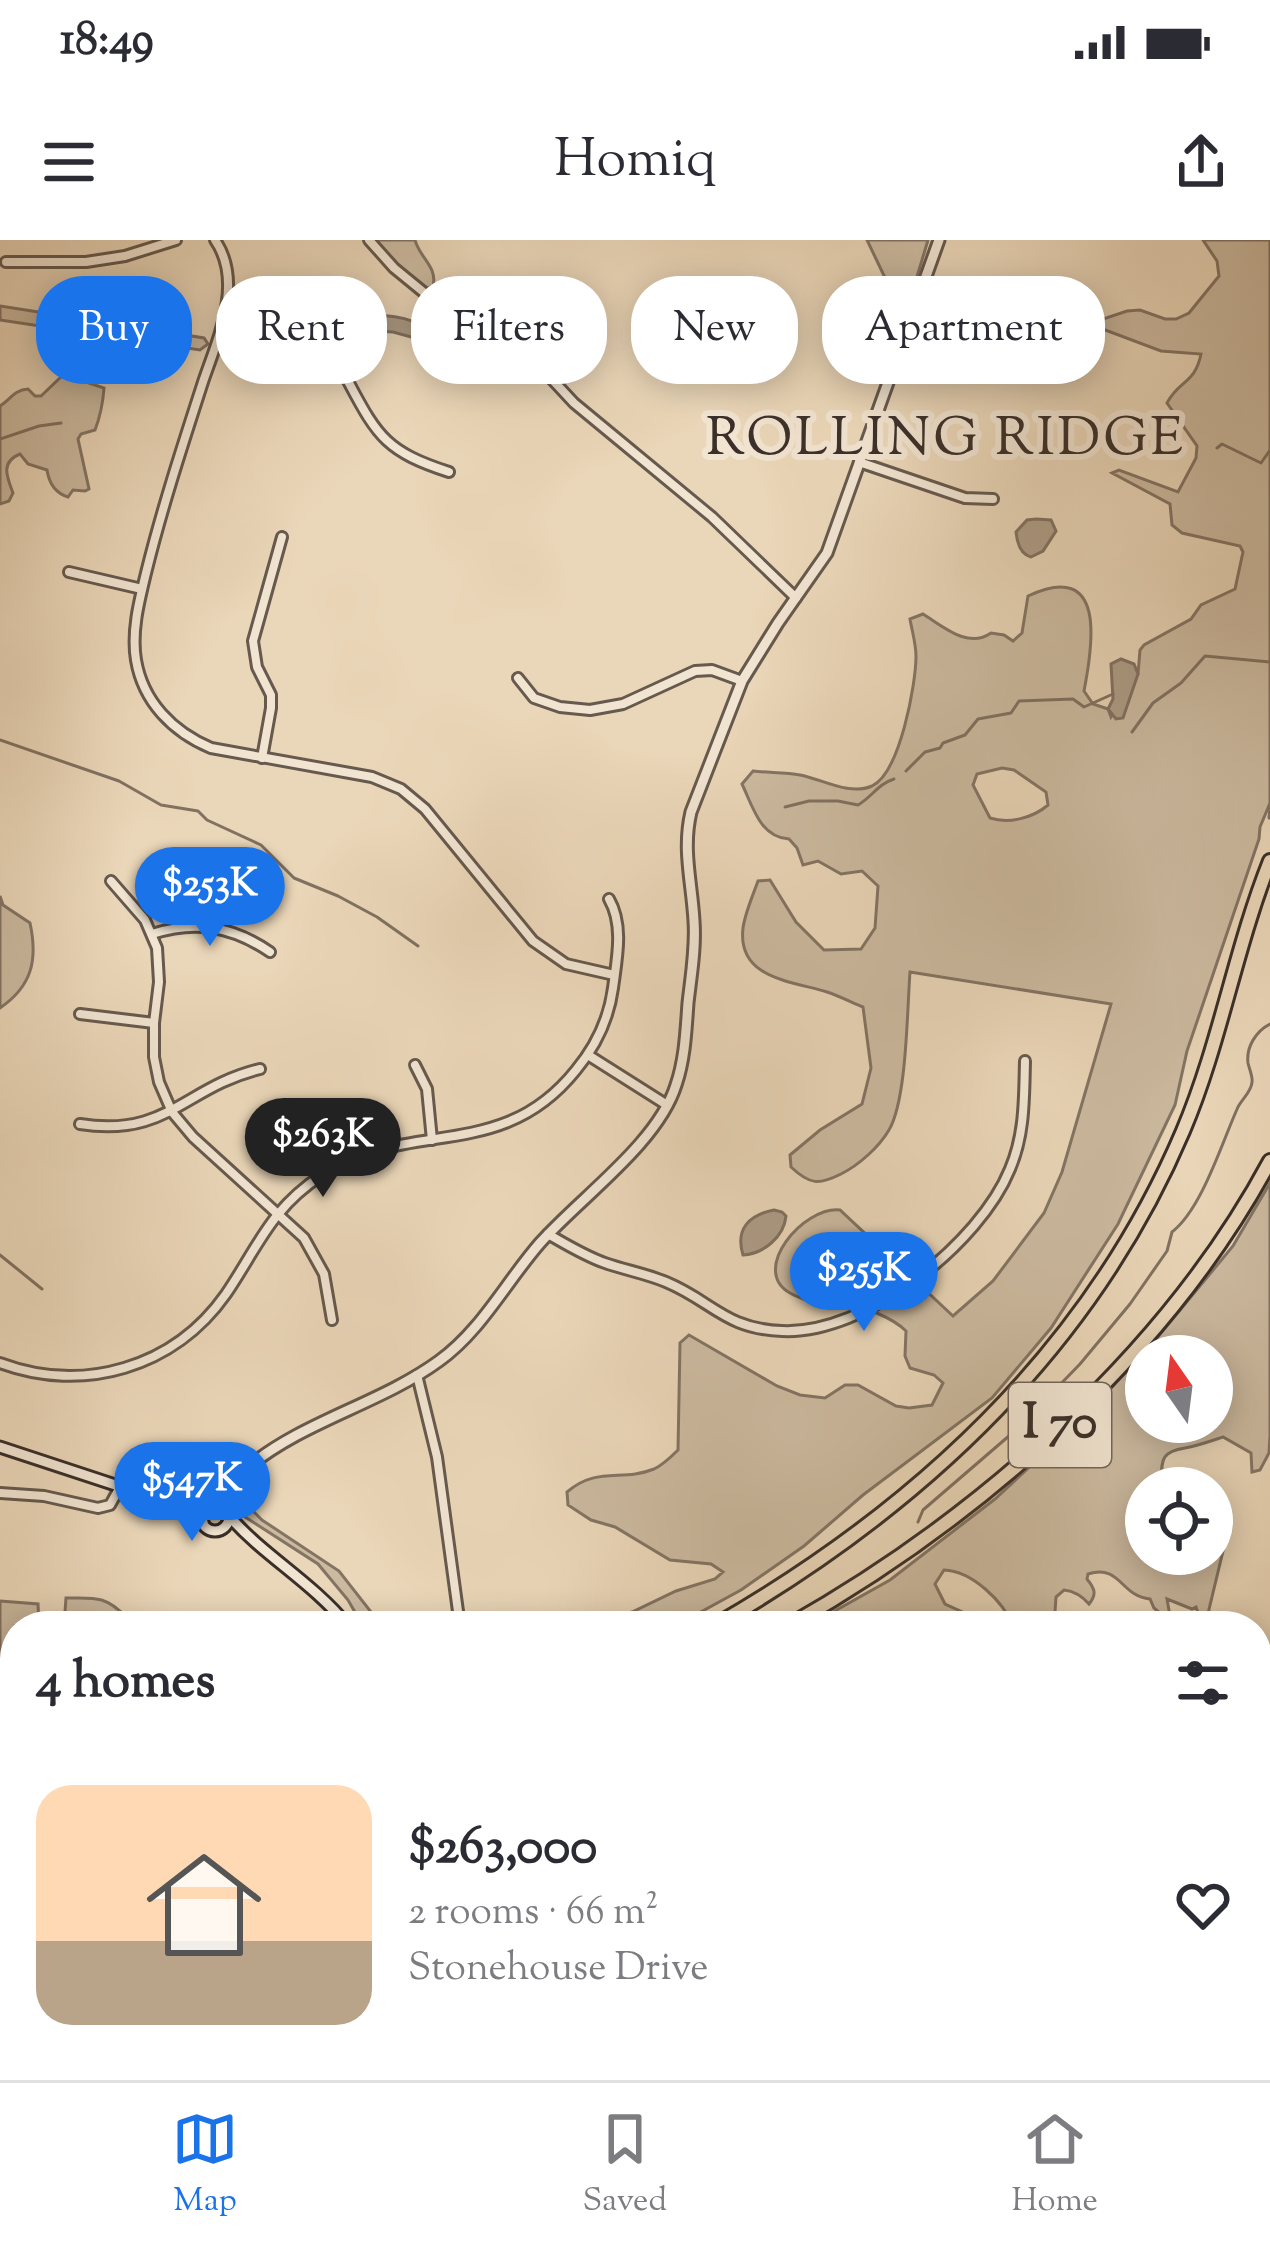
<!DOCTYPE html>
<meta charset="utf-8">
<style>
body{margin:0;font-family:"Sorts Mill Goudy",serif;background:#f2f2f3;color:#2b2b33;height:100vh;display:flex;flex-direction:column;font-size:45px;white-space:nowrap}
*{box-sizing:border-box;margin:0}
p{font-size:39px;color:#7c7c81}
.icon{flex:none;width:66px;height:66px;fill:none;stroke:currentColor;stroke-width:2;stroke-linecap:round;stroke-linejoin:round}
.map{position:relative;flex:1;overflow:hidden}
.panel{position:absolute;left:0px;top:1371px;width:1272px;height:471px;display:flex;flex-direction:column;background:#fff;border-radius:48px 48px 0 0;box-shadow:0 6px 30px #0003}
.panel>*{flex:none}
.banner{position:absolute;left:36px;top:36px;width:1200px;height:108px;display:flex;gap:24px}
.needle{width:78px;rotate:346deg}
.tools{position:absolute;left:1125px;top:1095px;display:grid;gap:24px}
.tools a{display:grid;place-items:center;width:108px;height:108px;border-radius:50%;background:#fff;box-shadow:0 6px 30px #0003;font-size:60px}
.price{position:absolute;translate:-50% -102px;padding:0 27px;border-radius:42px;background:#1a73e8;color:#fff;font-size:39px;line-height:78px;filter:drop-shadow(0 3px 6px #0008)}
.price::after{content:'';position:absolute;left:50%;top:72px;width:36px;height:27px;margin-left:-18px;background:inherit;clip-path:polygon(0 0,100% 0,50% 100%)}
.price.current{background:#222;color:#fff}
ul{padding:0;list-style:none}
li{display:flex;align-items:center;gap:36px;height:300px;padding:0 36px}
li+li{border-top:3px solid #e1e1e2}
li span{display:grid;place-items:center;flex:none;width:336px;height:240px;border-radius:36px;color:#555}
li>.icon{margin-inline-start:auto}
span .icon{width:144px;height:144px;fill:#fffc;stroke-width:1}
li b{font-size:51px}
h2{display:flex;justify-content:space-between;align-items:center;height:144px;padding:0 36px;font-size:51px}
.tag{padding:0 42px;border-radius:48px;background:#fff;box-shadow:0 6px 30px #0003;font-size:42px;line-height:108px}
.tag.current{background:#1a73e8;color:#fff}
.status{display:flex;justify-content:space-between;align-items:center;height:84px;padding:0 60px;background:#fff;direction:ltr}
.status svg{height:33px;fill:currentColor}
header{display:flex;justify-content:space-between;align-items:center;height:156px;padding:0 36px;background:#fff;font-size:54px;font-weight:600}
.tab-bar{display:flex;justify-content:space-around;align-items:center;height:168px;border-top:3px solid #e1e1e2;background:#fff;font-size:33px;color:#7c7c81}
.tab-bar a{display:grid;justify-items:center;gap:6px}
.tab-bar .current{color:#1a73e8}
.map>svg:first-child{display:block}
</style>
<div class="status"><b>18:49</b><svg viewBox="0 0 49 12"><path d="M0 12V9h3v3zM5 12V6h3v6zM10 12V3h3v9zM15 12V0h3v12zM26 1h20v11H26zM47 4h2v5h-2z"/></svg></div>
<header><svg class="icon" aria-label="menu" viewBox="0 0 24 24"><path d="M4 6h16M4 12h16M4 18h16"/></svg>Homiq<svg class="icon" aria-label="share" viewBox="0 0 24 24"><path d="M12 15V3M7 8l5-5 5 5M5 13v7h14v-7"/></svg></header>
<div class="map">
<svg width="1270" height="1840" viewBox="0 0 1270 1840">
<rect width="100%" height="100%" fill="#ead6b8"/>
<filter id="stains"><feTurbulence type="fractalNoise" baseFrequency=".00167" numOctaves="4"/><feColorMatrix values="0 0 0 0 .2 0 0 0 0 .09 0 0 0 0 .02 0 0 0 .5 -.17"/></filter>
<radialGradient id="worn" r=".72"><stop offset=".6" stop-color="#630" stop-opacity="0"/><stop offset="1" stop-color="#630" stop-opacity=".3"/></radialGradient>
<g fill="#ccbaa0" stroke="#837464" stroke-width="3" fill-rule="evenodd">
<path d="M374,0H415C419,17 438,27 433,46L425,49C406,36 388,19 374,0Z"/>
<path d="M867,0H928C925,10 908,68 905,71C903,73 899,74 897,76L888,44Z"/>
<path d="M1203,0H1270V563L1260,587L1259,599L1187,811L1175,865L1118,984L1051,1088L992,1158L863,1255L804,1306L741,1350L675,1386H579L632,1372L676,1351L715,1339L723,1332L711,1324L670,1320L615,1287L591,1280L568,1265L567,1252C597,1226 622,1242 654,1229C663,1225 671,1217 678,1210L680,1103L689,1095L777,1146L800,1155L825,1158L845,1145H858L896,1166L909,1168L932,1165L943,1143L934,1135L910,1128L905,1116L906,1091C893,1078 864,1066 845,1065C839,1064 832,1066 826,1066C816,1064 799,1058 790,1053C749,1030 804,966 840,970L953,1076L993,1041L1044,973L1062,932L1111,764L910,732C907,771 907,859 889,890C879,907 859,925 841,934C819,945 810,945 791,927L790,915L820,890L862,864L871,828L863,767C851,762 839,756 827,752C792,741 737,739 743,688C745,673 753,655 758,641L770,640L796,682L824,710L861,709L875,688L878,646L862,631L841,634L818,621L803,625L797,608L789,599C760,597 753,567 742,544L753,531C768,533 785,532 800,535C822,539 849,556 872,546C900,533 916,444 916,416C916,404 912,391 910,379L923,374C944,387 968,409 991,393L1004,395L1013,401L1022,393L1028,356C1107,319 1093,405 1084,451L1093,464L1108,469L1111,477L1138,434L1140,410L1144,405L1191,379L1201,365L1235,349L1243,312L1240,306L1182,293L1172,285L1170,264L1112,233L1119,230L1178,252L1196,218L1197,206L1167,163C1179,140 1195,144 1201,114L1161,111L1097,87V81L1127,71L1140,70L1165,79H1176L1189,73L1219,36L1217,21ZM1002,528L1014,530L1046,552L1048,565C1033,578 1009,584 990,578L973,545L977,534Z"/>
<path d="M0,66L204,98L208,104L200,110L0,80Z"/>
<path d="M68,136L104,148C103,162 100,177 95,190L81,194L78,199L89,249L85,251L73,250L68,257C55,253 49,243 47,230L28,224L20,214C0,222 7,237 13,253L9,261L0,264V166C11,159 14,150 28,149L35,156H41L61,137Z"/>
<path d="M0,656L3,665L30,683C38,720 32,746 0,768Z"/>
<path d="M1270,943V1196L1269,1213L1260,1230L1252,1232L1251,1213L1223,1197C1211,1201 1197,1206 1185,1208C1160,1212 1162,1220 1161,1243L1166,1248H1146V1314H1212V1288L1223,1297V1311L1205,1386H1196L1199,1375L1196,1367L1192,1369L1167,1359L1170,1376L1168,1380L1154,1368L1150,1359C1120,1356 1121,1324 1088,1334L1087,1339C1095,1349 1097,1354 1089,1364C1082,1356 1074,1351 1064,1350L1056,1357L1054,1386H1013C1003,1361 972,1331 944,1330L935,1344L945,1364L978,1379L979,1386H943L941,1381L927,1376L914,1377L912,1386H808L890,1340L995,1259L1089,1172L1152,1104L1233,1006ZM1146,1116H1212V1182H1146Z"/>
<path d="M245,1263L262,1280L339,1331L382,1386H363L348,1360L318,1324L242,1275Z"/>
<path d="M66,1358C94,1358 105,1355 126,1377L123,1386H64Z"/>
<path d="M0,1361L38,1364L39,1386H15V1427L0,1435Z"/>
<path d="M37,1827H239L236,1840H40Z"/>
<path d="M976,1827H1093L1091,1840H981Z"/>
</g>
<g fill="#ae9d87" stroke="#807161" stroke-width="3">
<path d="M360,75C382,75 409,75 426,89L418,96L411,97L393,92L360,90L349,93L350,89L345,88L343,83Z"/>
<path d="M1036,279L1051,280L1056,291L1043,311L1031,317C1020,314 1017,302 1016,292L1027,280Z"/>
<path d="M1121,419L1134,424L1138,434L1123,478L1116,479L1108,469L1113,459L1111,424Z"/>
<path d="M774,970L782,972L786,976C784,997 763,1014 743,1015C735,989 749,975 774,970Z"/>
</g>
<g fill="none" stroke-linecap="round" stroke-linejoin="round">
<g stroke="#807161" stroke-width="3">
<path d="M0,199L39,186L61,183"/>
<path d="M1217,208L1222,204L1261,223L1270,210"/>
<path d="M1132,492L1153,463L1181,443L1205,416L1270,422"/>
<path d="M0,500L119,541L161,565L198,571L207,580L261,605L294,638L338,656L377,677L418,706"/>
<path d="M906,531L925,512L940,508L943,503L965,495L978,479L1011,473L1019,461L1073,459L1084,467L1113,454"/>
<path d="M785,567L809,561H838L858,565C872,557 878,544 894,539"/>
<path d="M1269,578L1270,568"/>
<path d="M0,1015L42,1049"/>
<path d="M918,1282L923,1270L1017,1189L1080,1124L1130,1064L1167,1011L1172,992C1202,969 1222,902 1238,867C1242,859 1252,851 1252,842C1253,837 1249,828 1248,823C1246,807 1256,791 1270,784"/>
<path d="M125,1827L141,1840"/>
<path d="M1026,1840L1028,1827"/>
</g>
<defs>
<g id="minor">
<path d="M215,0C244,42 218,98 203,142C183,204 163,265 147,329C140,358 131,390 136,420C143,462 173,492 211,508L372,537L401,549L425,569L533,701L566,724L614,735"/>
<path d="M369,0L394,28L427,55L507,91L574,163L712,277L796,358"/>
<path d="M6,22H86L125,16L176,0"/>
<path d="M223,80C254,86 295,88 322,106C335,115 342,130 349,143C378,198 388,212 449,232"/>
<path d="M859,222L965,258L993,259"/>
<path d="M69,332L142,349"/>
<path d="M518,438L534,458L560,467L590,470L623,464L695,431L712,430L742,441"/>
<path d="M262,518L271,468V455L257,427L253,401L282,297"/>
<path d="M111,641L145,680L157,708L159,742L154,783V817L159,842L172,872L193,897L304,998L324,1034L332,1080"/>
<path d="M152,694C195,680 232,686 270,712"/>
<path d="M80,774L154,783"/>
<path d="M588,815L667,865"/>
<path d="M415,825L427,849L432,900"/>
<path d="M80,884C167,898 185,847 260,829"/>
<path d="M548,994C567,1005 585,1016 605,1023C625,1030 647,1034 666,1042C712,1061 725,1089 782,1091C866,1095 980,1003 1010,929C1025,894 1024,858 1025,821"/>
<path d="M0,1123C83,1154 174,1128 226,1054C258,1007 270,969 322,935C411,877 501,924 576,830C596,806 609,778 613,748C617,718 624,685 609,659"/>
<path d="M417,1135L437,1217L460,1386"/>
<path d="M0,1253L44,1256L98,1268L110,1265L120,1247"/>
<path d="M1257,1473L1270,1467"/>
<path d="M0,1810V1809"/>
<path d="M735,1827L739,1840"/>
<path d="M668,1840L716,1827"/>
</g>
<g id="tertiary">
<path d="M217,1263C226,1252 236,1238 247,1228C303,1181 380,1164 439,1121C481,1091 506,1042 540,1003C581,957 658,903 676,845C685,819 686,790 688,763C691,736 696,708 694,681C692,643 682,610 691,572L742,441L778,383L827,313L939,0"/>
<path d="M399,1840L412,1827"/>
</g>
<g id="secondary">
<path d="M0,1207L170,1263L203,1282"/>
<circle cx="215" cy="1277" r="14"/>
<path d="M229,1276C265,1317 311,1341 348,1386"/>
<path d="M617,1827L631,1840"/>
</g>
<g id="motorway">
<path d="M714,1386C918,1269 1090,1110 1183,891C1220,804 1235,709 1270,621"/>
<path d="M788,1386C978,1279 1166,1115 1270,921"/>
<path d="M0,1652L15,1649"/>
<path d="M0,1733L15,1727"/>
</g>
</defs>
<use href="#minor" stroke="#66594d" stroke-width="14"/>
<use href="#tertiary" stroke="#66594d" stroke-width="15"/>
<use href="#secondary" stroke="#3a2f29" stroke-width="15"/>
<use href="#motorway" stroke="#3a2f29" stroke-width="18"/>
<use href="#minor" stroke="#f1e4d1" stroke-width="8"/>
<use href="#tertiary" stroke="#f1e4d1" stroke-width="9"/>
<use href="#secondary" stroke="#f1e4d1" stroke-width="9"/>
<use href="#motorway" stroke="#ead6b8" stroke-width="12"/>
</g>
<g text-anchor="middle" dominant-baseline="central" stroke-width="12" stroke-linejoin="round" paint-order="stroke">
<rect fill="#f1e4d1" stroke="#71655b" stroke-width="3" x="1009" y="1143" width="102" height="84" rx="9"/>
<g font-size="48" font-weight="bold" fill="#3a2f29">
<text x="1060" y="1185">I 70</text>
</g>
<g font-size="54" letter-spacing="3" fill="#3a2f29" stroke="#f1e4d1">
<text x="946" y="201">ROLLING RIDGE</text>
</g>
</g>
<rect width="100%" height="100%" filter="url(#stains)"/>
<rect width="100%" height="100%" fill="url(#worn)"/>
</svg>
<div class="tools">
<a><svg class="needle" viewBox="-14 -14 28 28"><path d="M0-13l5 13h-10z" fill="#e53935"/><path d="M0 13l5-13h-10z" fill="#7c7c81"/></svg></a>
<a><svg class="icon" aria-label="locate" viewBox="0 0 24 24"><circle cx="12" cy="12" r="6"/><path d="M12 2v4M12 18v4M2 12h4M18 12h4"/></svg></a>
</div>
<b class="price" style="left:210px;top:709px">$253K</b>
<b class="price current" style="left:323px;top:960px">$263K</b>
<b class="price" style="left:864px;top:1094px">$255K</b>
<b class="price" style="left:192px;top:1304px">$547K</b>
<div class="banner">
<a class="tag current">Buy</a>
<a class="tag">Rent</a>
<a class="tag">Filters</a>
<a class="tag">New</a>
<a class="tag">Apartment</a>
</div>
<section class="panel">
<h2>4 homes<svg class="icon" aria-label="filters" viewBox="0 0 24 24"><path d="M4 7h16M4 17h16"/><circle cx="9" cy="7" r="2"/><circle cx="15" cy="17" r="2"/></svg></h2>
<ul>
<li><span style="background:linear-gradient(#ffd9b3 65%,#b9a48a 0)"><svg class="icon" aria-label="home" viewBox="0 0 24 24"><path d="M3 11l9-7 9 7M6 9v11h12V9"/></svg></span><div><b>$263,000</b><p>2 rooms · 66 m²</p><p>Stonehouse Drive</p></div><svg class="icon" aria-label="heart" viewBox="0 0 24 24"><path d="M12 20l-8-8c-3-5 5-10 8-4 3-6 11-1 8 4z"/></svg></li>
</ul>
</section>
</div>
<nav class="tab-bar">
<a class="current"><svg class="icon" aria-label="map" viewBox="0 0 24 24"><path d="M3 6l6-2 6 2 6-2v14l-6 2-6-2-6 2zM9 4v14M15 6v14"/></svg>Map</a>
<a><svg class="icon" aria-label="saved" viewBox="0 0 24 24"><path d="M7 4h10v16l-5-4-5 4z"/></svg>Saved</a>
<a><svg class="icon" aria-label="home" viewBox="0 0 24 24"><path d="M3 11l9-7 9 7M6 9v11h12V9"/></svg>Home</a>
</nav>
